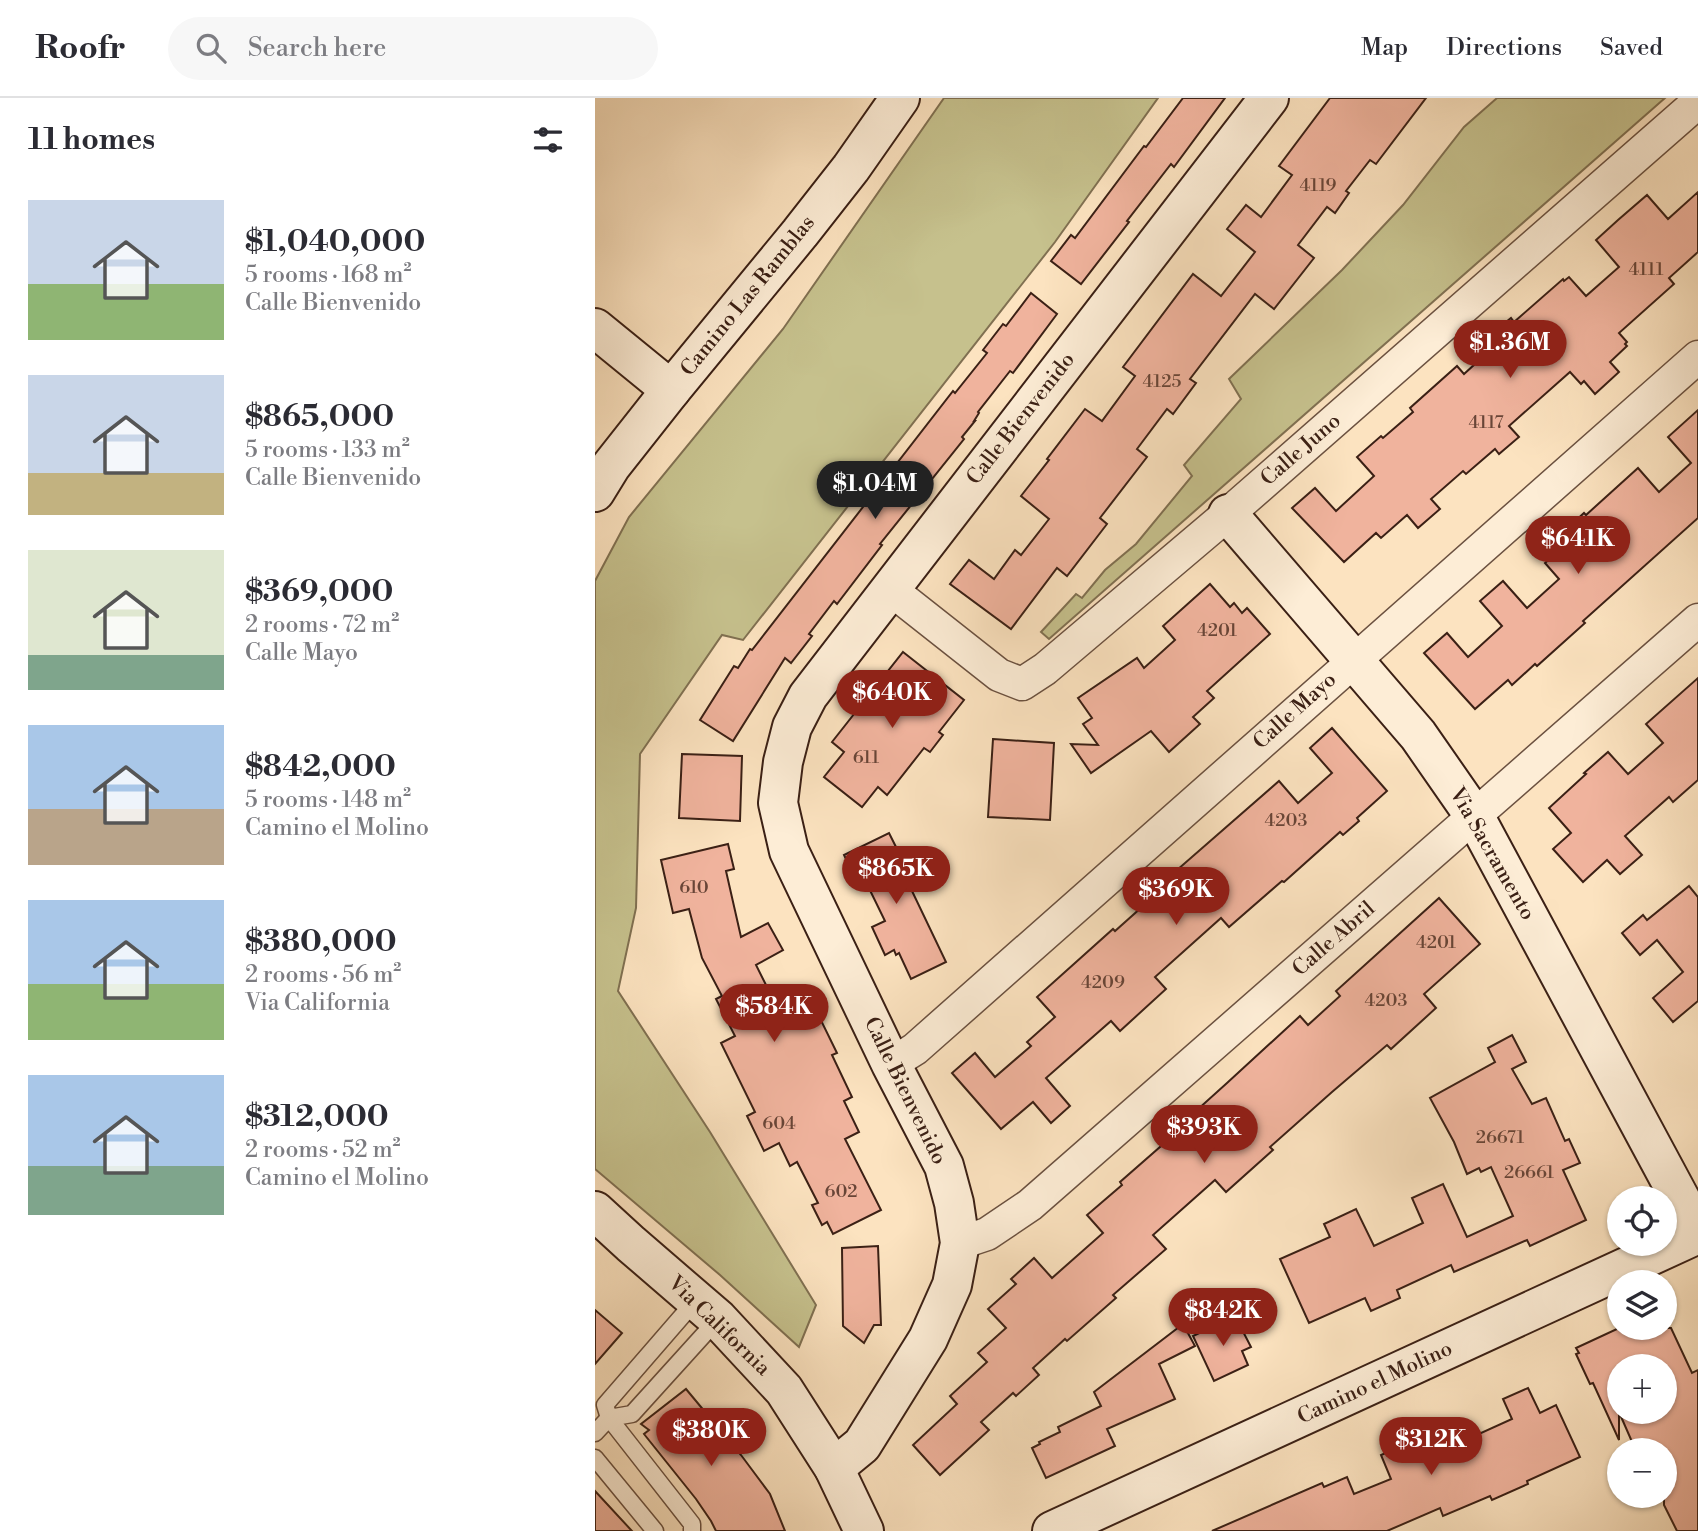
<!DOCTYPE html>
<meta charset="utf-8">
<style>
body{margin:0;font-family:"Libre Bodoni",serif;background:#f7f7f7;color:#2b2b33;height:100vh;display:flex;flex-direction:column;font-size:26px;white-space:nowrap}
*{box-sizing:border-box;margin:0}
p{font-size:23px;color:#7c7c81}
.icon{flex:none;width:38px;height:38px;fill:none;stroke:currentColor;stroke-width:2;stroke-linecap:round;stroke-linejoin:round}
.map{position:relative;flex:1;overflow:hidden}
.drawer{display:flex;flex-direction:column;background:#fff;width:595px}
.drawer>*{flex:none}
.controls{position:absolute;left:1012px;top:1088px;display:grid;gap:14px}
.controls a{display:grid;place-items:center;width:70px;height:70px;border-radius:50%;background:#fff;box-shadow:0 2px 5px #0004;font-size:35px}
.price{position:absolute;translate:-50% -60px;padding:0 16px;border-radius:24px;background:#8f2418;color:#fff;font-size:23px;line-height:46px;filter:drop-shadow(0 2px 4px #0008)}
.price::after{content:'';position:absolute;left:50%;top:42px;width:21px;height:16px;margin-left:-10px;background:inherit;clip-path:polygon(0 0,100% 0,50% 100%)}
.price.current{background:#222;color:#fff}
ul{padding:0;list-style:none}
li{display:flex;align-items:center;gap:21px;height:175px;padding:0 28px}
li span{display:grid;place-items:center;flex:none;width:196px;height:140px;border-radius:0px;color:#555}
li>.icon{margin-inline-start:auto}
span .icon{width:84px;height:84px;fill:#fffc;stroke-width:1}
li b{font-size:30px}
h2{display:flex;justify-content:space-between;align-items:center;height:84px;padding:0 28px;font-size:30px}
header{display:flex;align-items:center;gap:42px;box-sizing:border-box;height:98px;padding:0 35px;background:#fff;border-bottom:2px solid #e1e1e2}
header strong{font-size:33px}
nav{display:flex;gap:38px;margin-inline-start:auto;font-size:24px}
.search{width:490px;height:63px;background:#f7f7f7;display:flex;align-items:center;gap:18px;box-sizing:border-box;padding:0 24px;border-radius:38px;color:#7c7c81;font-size:26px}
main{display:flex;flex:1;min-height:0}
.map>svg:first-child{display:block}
</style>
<header>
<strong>Roofr</strong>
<div class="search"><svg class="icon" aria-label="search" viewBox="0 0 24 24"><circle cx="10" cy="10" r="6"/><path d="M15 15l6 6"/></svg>Search here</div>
<nav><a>Map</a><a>Directions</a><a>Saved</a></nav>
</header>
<main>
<section class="drawer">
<h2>11 homes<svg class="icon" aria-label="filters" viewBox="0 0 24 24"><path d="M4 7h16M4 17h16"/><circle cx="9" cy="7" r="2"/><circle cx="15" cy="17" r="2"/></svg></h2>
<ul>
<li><span style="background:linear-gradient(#c9d6e8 60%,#8fb573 0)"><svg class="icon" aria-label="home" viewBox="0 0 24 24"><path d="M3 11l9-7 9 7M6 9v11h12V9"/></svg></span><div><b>$1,040,000</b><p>5 rooms · 168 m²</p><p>Calle Bienvenido</p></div></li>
<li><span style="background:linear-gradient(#c9d6e8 70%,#c2b280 0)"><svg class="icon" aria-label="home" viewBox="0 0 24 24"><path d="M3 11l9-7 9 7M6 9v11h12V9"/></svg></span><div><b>$865,000</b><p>5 rooms · 133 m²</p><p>Calle Bienvenido</p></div></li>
<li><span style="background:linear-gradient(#dfe7d0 75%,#7fa58c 0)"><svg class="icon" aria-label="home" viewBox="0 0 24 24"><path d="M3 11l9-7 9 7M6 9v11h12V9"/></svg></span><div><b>$369,000</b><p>2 rooms · 72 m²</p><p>Calle Mayo</p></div></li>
<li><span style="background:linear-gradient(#a9c7e8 60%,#b9a48a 0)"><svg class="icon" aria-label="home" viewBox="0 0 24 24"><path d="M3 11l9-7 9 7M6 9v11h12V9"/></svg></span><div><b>$842,000</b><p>5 rooms · 148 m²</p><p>Camino el Molino</p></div></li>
<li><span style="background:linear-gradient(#a9c7e8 60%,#8fb573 0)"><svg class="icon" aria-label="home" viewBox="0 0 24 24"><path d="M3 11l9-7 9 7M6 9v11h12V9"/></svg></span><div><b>$380,000</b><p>2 rooms · 56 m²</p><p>Via California</p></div></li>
<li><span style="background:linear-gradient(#a9c7e8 65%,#7fa58c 0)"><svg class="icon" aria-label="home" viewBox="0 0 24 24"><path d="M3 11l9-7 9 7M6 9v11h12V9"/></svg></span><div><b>$312,000</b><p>2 rooms · 52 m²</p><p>Camino el Molino</p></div></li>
</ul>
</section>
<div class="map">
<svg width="1103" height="1433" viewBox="0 0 1103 1433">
<rect width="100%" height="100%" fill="#fce3c0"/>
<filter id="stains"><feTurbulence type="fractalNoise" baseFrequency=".00286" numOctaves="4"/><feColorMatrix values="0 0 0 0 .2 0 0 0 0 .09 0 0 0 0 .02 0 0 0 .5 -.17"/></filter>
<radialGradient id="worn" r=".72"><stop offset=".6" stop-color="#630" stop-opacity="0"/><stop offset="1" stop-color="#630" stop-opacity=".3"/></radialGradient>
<g fill="#c6c18d" stroke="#807051" stroke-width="2">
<path d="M349,0H563L460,144L148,542L127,537L45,656L41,810L23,893L115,1034L221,1207L204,1249L125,1177L0,1071V483L34,419L188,231Z"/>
<path d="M902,0H1070L454,541L446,534L481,496L487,500L510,472L541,446L597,378L589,367L646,301L634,281L747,172L808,107L869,29Z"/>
</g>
<g fill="#f0b39d" stroke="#3b2015" stroke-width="2" fill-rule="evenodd">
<path d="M588,0H630L579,69L576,66L532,123L534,124L486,186L456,163L476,137L480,140L549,48L551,49Z"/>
<path d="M735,0H831L781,66L775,62L751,93L754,95L740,115L732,109L703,147L719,160L679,211L660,196L595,281L601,285L578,316L572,311L542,351L552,359L505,420L512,426L472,478L462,470L416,531L355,486L374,462L399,481L420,452L426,457L454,421L426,398L454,362L452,361L490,311L507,323L540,278L528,269L598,176L626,198L660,154L632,131L651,107L666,119L697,77L684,68Z"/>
<path d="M1103,94V154L1074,180L1079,186L1024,235L1032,244L1030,246L1032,248L1015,264L1024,274L1000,296L989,283L986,286L975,274L914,328L924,339L904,356L900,351L871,376L868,373L836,401L845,411L823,430L812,417L786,440L781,435L749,464L697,410L720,390L741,413L779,378L762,359L786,338L788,340L818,314L815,310L862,268L869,276L902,246L894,238L916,220L919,224L968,181L969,183L974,179L991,198L1024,169L1001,142L1023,122L1052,97L1073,121Z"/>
<path d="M436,195L462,216L418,275L415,273L383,314L384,315L379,323H380L367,339L369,341L285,446L287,447L242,506L239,503L214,536L217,538L196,565L190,560L138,643L105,622L139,568L143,570L155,551L157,552L358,293L360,295L392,255L388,252L408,226L411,228Z"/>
<path d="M1103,312V420L988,523L990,525L942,568L940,566L917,587L913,582L880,611L829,555L852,535L873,559L907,528L885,503L908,483L932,510L964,481L950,465L970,447L963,439L989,415L991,417L1043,370L1064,394L1096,365L1073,339Z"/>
<path d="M615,486L635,509L639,505L647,515L652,510L675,536L612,593L619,600L598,619L605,626L574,654L556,633L496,675L476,646L503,647L488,626L497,620L483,600L542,560L549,570L580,542L568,528Z"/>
<path d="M308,554L369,602L344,634L348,637L335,654L329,650L292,697L283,689L267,709L229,679L249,654L237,644Z"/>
<path d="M1103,580V682L1078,704L1074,699L1030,738L1047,757L1025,776L1012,762L988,784L958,751L976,735L954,710L991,676L989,675L1013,654L1033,676L1068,645L1051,626Z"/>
<path d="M737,630L792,693L762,720L764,723L748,737L745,734L689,784L687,783L634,829L626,820L560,879L571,891L525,933L516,923L451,980L475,1008L456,1025L438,1004L406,1031L357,975L380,955L400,979L436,948L432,944L460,919L442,899L518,831L520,833L585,775L582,772L684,683L703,705L737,675L715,650Z"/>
<path d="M398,641L459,645L455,722L393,719Z"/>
<path d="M87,656L147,658L145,723L84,720Z"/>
<path d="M294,735L322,791L317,793L351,864L316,881L304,855L301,857L299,852L290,857L277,829L290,823L269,780L262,784L249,757Z"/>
<path d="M133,746L139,771L131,773L146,839L173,825L188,852L161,867L184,913L214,898L242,955L237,957L257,999L249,1003L264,1034L250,1041L286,1112L238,1136L232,1124L227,1127L217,1107L223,1105L202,1064L195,1068L184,1045L169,1053L152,1018L160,1014L126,945L140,938L121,901L127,898L107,860L94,811L78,815L66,762Z"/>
<path d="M1094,788L1103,799V903L1078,924L1058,900L1088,874L1062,842L1045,857L1027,835L1048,817L1052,822Z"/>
<path d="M844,800L885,846L829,896L841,910L796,951L792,947L737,994L675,1049L678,1052L631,1094L620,1082L558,1137L571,1151L518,1197L521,1200L472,1243L470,1241L438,1270L444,1277L421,1298L418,1295L386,1324L394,1332L345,1377L318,1347L362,1306L355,1298L392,1264L383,1255L411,1230L393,1211L421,1186L416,1181L439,1160L457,1180L508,1135L492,1117L527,1087L525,1084L573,1042L578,1048L609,1020L602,1012L632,985L705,918L713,927L745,898L741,893Z"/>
<path d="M917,937L931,964L917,971L937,1006L951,1000L970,1043L974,1041L985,1065L968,1072L991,1122L935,1148L932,1142L859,1174L856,1167L802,1192L805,1200L776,1213L770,1200L714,1225L685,1161L735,1139L729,1126L761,1111L779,1148L828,1125L817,1100L848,1086L872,1139L918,1118L896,1069L886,1074L884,1070L872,1076L859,1044L835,1000L900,964L893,950Z"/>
<path d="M283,1148L286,1227H279L269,1245L248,1228L247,1150Z"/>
<path d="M0,1212L27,1235L0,1266Z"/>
<path d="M640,1218L656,1249L647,1253L653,1267L619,1283L598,1238Z"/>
<path d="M588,1226L600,1248L564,1266L580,1301L512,1331L520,1348L451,1380L437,1350L445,1346L444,1344L465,1334L463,1329L506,1308L499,1294Z"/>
<path d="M1024,1230H1076L1097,1275L1103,1272V1433H1082L1069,1407V1353H1041L1024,1314V1342L998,1285L995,1286L981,1256L984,1255L981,1250ZM1024,1269H1069V1314H1024Z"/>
<path d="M933,1290L945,1315L961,1307L985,1359L932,1383L933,1386L897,1402L895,1398L848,1418L845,1410L792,1433H617L727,1385L729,1389L752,1379L759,1396L796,1381L786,1357L854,1327L862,1346L917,1321L908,1301Z"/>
<path d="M91,1291L146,1357L175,1396L190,1433H121L116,1423L101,1401L49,1336L54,1332L46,1326Z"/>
<path d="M0,1393L37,1433H0Z"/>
</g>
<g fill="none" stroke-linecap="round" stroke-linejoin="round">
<defs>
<g id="lane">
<path d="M101,1202L10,1307L14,1320L37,1316L123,1221"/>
<path d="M0,1335L14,1320L97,1426V1433"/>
<path d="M0,1360L60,1433"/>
</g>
<g id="street">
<path d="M295,491L404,577L427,586L450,571L633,416L1103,4"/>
<path d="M296,966L320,951L1103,259"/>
<path d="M365,1145L392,1136L435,1107L1103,522"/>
</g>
<g id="secondary">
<path d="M0,230L76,292"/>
<path d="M0,394L16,368L76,292L205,135L256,70L305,0"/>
<path d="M633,416L823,637L880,719L1103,1134"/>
<path d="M0,1113L36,1146L123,1221L189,1292L239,1370L269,1433"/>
<path d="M239,1370L267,1347L333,1241L357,1187L365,1145L359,1105L349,1068L296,966L194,753L183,705L188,664L197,629L213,598L674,0"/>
<path d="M457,1433L1103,1136"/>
</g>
</defs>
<use href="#lane" stroke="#6b5140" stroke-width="19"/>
<use href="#street" stroke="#6b5140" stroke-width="35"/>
<use href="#secondary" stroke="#3b2015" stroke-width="42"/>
<use href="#lane" stroke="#fdedd6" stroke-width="16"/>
<use href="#street" stroke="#fdedd6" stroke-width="32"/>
<use href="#secondary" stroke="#fdedd6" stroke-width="38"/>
</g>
<g text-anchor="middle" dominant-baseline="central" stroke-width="6" stroke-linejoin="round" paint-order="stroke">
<g font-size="18" fill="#684537">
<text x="723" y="87">4119</text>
<text x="1051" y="171">4111</text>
<text x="567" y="283">4125</text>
<text x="891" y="324">4117</text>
<text x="622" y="532">4201</text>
<text x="271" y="659">611</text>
<text x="691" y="722">4203</text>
<text x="99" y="789">610</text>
<text x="841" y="844">4201</text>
<text x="508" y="884">4209</text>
<text x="791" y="902">4203</text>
<text x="184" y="1025">604</text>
<text x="905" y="1039">26671</text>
<text x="934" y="1074">26661</text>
<text x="246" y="1093">602</text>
</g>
<g font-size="21" fill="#3b2015" stroke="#fdedd6">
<text transform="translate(153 198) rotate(-51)">Camino Las Ramblas</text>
<text transform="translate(426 321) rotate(-52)">Calle Bienvenido</text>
<text transform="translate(706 352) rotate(-41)">Calle Juno</text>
<text transform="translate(700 613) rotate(-42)">Calle Mayo</text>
<text transform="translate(897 756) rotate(60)">Via Sacramento</text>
<text transform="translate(739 841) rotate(-41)">Calle Abril</text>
<text transform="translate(310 993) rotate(64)">Calle Bienvenido</text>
<text transform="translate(124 1228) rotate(44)">Via California</text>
<text transform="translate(780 1285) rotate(-25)">Camino el Molino</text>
</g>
</g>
<rect width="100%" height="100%" filter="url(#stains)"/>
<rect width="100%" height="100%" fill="url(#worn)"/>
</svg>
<div class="controls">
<a><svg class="icon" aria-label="locate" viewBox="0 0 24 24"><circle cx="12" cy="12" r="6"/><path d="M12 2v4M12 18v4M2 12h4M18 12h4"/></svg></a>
<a><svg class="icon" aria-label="layers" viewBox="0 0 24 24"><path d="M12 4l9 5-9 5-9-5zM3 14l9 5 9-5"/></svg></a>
<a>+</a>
<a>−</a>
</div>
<b class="price" style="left:915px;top:282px">$1.36M</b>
<b class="price current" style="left:280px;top:423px">$1.04M</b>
<b class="price" style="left:983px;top:478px">$641K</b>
<b class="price" style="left:297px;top:632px">$640K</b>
<b class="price" style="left:301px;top:808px">$865K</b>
<b class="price" style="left:581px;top:829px">$369K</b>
<b class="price" style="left:179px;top:946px">$584K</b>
<b class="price" style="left:609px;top:1067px">$393K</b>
<b class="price" style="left:628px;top:1250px">$842K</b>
<b class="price" style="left:116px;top:1370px">$380K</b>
<b class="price" style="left:836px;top:1379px">$312K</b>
</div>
</main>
